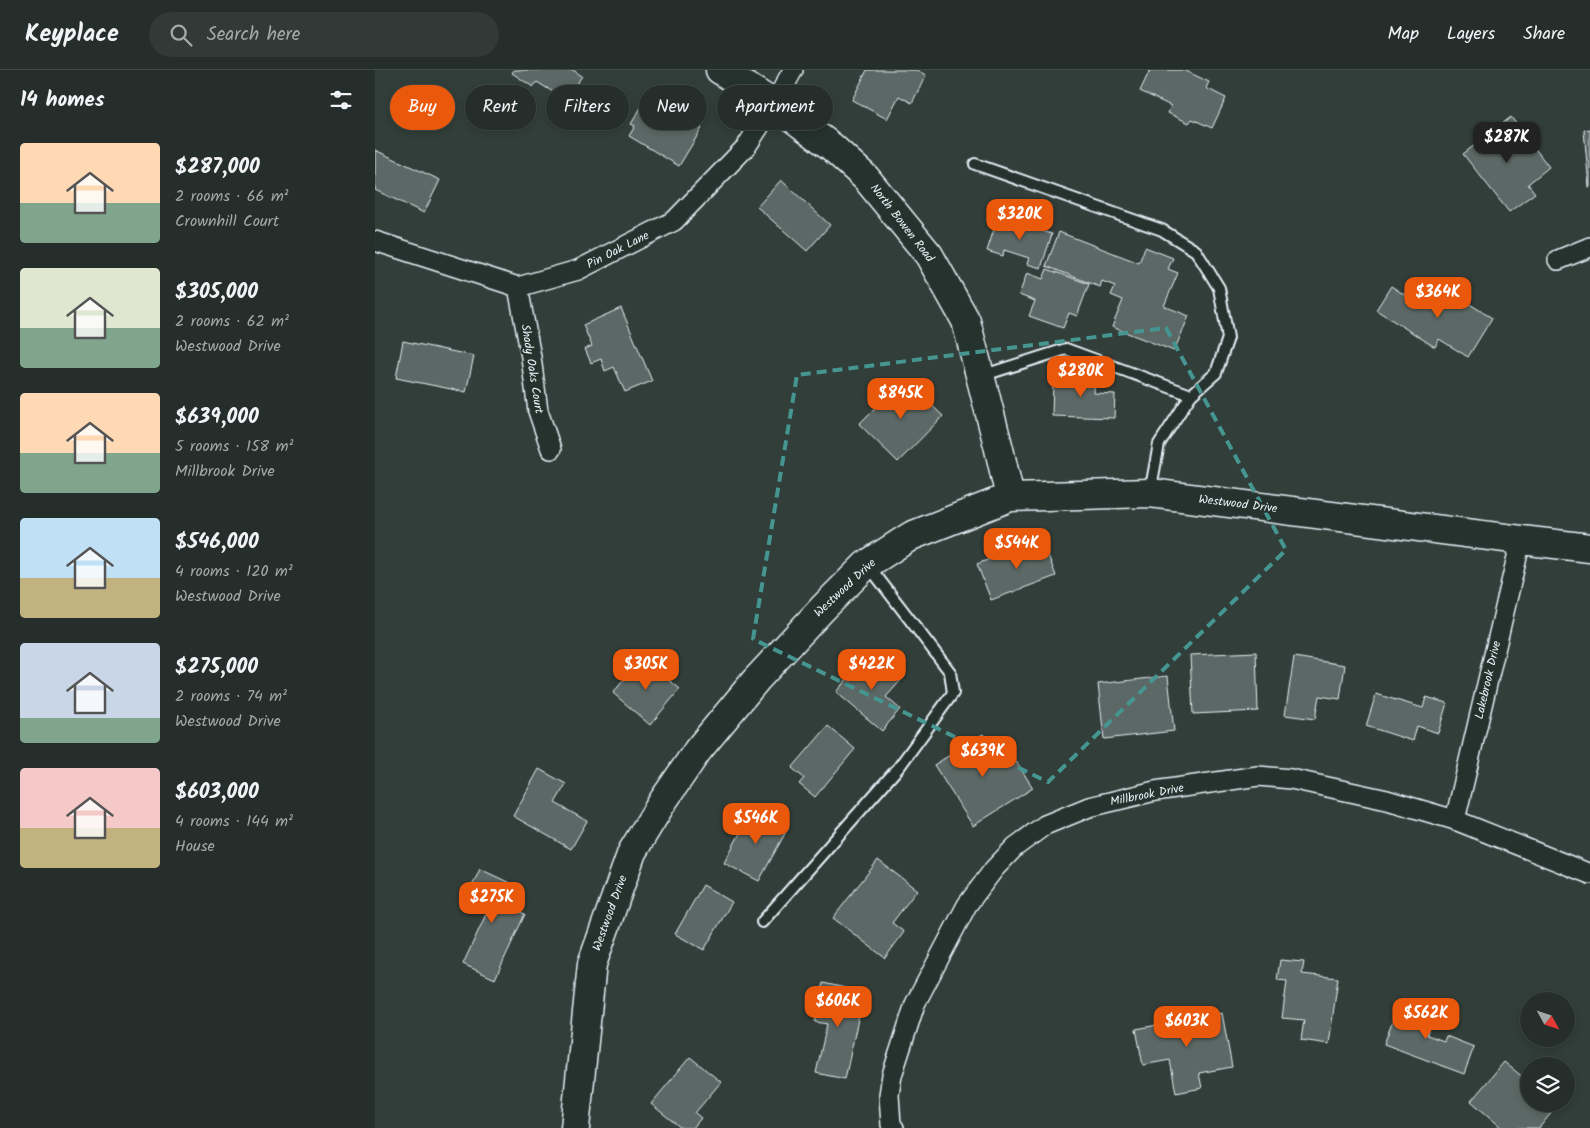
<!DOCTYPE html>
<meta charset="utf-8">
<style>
body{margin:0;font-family:Kalam,sans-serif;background:#323a37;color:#f1f3f6;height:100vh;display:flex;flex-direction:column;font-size:19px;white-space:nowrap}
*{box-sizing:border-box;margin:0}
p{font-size:16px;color:#a4a8a9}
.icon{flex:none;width:28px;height:28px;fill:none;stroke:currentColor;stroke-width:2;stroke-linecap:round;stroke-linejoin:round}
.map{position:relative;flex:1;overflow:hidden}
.side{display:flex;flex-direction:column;background:#262e2b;width:375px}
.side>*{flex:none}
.hud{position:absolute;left:15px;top:15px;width:475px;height:45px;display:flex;gap:10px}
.needle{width:32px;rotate:130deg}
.buttons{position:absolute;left:1145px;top:922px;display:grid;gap:10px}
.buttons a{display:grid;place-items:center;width:55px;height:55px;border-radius:50%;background:#262e2b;box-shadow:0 2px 8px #0003,0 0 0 1px #424a47;font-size:25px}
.price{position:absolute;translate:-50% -42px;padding:0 11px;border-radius:10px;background:#ea580c;color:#fff;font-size:16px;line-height:32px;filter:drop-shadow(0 1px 2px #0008)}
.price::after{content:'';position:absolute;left:50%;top:30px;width:15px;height:11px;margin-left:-8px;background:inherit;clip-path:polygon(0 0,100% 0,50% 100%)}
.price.selected{background:#222;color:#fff}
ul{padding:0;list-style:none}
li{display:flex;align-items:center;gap:15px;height:125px;padding:0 20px}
li span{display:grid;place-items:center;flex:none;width:140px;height:100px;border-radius:5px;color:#555}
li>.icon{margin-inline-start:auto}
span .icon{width:60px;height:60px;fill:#fffc;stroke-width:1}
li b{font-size:21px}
h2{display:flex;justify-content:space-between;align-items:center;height:60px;padding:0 20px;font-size:21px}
.tag{padding:0 18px;border-radius:22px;background:#262e2b;box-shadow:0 2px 8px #0003,0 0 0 1px #424a47;font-size:18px;line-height:45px}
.tag.selected{background:#ea580c;color:#fff}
header{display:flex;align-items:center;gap:30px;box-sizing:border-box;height:70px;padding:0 25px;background:#262e2b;border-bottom:1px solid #424a47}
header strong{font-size:24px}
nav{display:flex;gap:28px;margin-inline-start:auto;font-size:18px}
.search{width:350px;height:45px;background:#323a37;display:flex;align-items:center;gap:12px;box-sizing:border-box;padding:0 18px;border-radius:28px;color:#a4a8a9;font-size:19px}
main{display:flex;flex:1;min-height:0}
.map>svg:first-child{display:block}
</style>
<header>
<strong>Keyplace</strong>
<div class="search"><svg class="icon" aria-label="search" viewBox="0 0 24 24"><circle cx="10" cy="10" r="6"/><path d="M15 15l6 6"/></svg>Search here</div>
<nav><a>Map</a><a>Layers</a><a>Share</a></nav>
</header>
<main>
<section class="side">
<h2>14 homes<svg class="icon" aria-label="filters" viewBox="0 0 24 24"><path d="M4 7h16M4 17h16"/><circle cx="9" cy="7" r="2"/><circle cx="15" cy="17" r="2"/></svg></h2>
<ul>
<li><span style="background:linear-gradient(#ffd9b3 60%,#7fa58c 0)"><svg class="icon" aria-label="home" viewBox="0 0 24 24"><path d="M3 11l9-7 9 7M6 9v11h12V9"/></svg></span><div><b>$287,000</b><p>2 rooms · 66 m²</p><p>Crownhill Court</p></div></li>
<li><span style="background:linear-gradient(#dfe7d0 60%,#7fa58c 0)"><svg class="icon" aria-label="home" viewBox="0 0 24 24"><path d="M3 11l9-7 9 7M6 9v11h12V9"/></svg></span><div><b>$305,000</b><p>2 rooms · 62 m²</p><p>Westwood Drive</p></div></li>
<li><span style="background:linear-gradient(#ffd9b3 60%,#7fa58c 0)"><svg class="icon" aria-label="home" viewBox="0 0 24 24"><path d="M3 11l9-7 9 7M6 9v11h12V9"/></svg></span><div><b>$639,000</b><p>5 rooms · 158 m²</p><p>Millbrook Drive</p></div></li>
<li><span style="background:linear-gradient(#bfe0f5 60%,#c2b280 0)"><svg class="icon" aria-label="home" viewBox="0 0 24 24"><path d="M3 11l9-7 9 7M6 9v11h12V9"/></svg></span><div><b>$546,000</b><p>4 rooms · 120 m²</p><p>Westwood Drive</p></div></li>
<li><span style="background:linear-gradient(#c9d6e8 75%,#7fa58c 0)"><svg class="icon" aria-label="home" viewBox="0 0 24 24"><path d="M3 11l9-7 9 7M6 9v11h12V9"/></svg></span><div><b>$275,000</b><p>2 rooms · 74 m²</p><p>Westwood Drive</p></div></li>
<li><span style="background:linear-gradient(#f6c9c9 60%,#c2b280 0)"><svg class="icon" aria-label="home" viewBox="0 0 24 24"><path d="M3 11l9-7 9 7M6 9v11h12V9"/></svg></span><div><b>$603,000</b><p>4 rooms · 144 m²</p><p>House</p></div></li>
</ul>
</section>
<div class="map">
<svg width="1215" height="1058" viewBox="0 0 1215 1058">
<rect width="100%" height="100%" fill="#323e39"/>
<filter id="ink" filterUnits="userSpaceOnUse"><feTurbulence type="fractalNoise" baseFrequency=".02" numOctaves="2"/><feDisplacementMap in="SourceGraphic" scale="10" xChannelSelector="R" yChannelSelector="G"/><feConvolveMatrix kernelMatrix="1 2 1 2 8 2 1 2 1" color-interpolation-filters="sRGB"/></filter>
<g filter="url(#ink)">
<g fill="#5c6865" stroke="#e8f1f8">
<path d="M139,0H198L207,6L191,30L162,12L158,17L137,3Z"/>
<path d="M492,0H541L551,5L537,33L524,26L512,49L477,30Z"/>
<path d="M775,0H809L834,12L831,18L851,28L837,58L817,49L814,53L793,43L796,36L765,21Z"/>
<path d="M273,26L327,58L304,96L254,66L260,56L256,54Z"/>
<path d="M1136,47L1174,97L1153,114L1160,123L1134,142L1088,84Z"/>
<path d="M1215,59V117H1214L1209,60Z"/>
<path d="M0,80L65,110L49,143L0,120Z"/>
<path d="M406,110L455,155L432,181L382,137Z"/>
<path d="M623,147L638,151L639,149L665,158L664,160L677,164L666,198L652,194L654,188L629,180L628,186L612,181Z"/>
<path d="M684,162L764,193L770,177L798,188L793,199L803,203L789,236L814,246L799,281L737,257L748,230L736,225L740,216L727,211L725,217L671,196Z"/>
<path d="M672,199L714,214L702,246L694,243L688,258L654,246L660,231L644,225L652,203L668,209Z"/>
<path d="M1016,216L1051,239L1066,216L1117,248L1093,287L1064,269L1060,277L1001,240Z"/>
<path d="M246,238L277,311L250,322L239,297L230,301L226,289L216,293L210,279L217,276L208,255Z"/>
<path d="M28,271L99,286L91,322L21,308Z"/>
<path d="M687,303L720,305L719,323L740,324L739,348L677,346L678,312H687Z"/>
<path d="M529,309L568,346L523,392L484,354Z"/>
<path d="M667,469L681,506L616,530L602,494Z"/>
<path d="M495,582L527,609L511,627L525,639L507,661L461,622Z"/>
<path d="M881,582L883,641L818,644L815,585Z"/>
<path d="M919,587L970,595L965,629L944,626L940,649L910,645Z"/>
<path d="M267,588L305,619L275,655L238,623Z"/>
<path d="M793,606L799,661L729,669L723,614Z"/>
<path d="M1001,624L1048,638L1051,627L1072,633L1063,663L1042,656L1038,671L991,656Z"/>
<path d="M453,656L480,679L440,727L424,714L429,708L417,698Z"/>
<path d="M608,664L615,676L627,669L658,718L598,756L559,695Z"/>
<path d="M164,699L191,714L180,733L212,751L196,779L138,746Z"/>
<path d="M378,739L413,758L384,811L349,793Z"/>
<path d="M503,790L542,820L517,853L529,862L510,888L458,848Z"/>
<path d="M105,799L139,815L130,835L150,844L120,909L88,894L112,842L90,831Z"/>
<path d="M328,815L357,832L329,880L300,864Z"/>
<path d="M905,890L929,892L927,904L963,908L954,974L926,970L929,950L907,948L912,911L902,910Z"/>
<path d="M448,913L489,922L470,1009L441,1003L452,954L440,952Z"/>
<path d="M1025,932L1059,945L1052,965L1069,971L1071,966L1099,977L1089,1004L1009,974Z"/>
<path d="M847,943L857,997L824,1003L827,1018L801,1023L795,990L768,995L761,959Z"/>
<path d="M315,987L346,1012L320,1043L326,1048L318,1058H306L276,1034Z"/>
<path d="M1129,992L1154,1012V1034H1179L1182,1036L1164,1058H1127L1096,1031Z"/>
</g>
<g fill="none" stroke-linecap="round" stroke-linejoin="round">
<defs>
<g id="lane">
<path d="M600,94L787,160L821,181L844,218L853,268L841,303L816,325"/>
<path d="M606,306L691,279L816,325L784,374L775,423"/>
<path d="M387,852L524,697L578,623L575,602L493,495"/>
</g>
<g id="street">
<path d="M0,171L143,217L203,200L299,151L371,77L399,34L418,0"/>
<path d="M1183,190L1215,177"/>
<path d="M143,217L156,287L163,341L176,379"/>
<path d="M1080,750L1146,470"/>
<path d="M519,1058L516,1055L514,1025L517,1005L540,934L592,835L619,799L640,777L670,755L714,737L780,721L883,706L916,709L1012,730L1080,750L1215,804"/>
</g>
<g id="secondary">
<path d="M345,0L399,34L457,77L491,108L554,185L591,251L624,379L635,427"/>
<path d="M200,1058L217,894L257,782L288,731L323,680L381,610L448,538L491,495L536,466L635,427L775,423L1146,470L1215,478"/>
</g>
</defs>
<use href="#lane" stroke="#e8f1f8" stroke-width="14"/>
<use href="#street" stroke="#e8f1f8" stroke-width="22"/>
<use href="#secondary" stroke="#e8f1f8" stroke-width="31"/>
<use href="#lane" stroke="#26332d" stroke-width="10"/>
<use href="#street" stroke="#26332d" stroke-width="19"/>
<use href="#secondary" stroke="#26332d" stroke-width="28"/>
</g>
</g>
<path fill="none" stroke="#459590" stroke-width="4" stroke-dasharray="10 6" stroke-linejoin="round" d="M791,258L911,480L673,712L378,569L422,305Z"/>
<g text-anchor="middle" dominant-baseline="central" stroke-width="4.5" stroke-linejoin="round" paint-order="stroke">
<g font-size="12" fill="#e8f1f8" stroke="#26332d">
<text transform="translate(527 153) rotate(52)">North Bowen Road</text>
<text transform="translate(243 180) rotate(-27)">Pin Oak Lane</text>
<text transform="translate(157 299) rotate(81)">Shady Oaks Court</text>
<text transform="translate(863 434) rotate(7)">Westwood Drive</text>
<text transform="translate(470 518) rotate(-43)">Westwood Drive</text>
<text transform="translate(1113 610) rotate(-77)">Lakebrook Drive</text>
<text transform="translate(772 725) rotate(-11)">Millbrook Drive</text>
<text transform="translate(235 843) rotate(-70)">Westwood Drive</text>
</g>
</g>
</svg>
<div class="buttons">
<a><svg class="needle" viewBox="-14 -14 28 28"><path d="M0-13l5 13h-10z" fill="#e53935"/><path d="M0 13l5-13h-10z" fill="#a4a8a9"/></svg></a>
<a><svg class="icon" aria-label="layers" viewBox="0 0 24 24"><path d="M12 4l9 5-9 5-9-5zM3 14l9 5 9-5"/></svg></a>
</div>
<b class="price selected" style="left:1132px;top:94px">$287K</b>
<b class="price" style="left:645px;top:171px">$320K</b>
<b class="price" style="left:1063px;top:249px">$364K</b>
<b class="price" style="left:706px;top:328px">$280K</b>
<b class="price" style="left:526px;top:350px">$845K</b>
<b class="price" style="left:642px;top:500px">$544K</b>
<b class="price" style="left:271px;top:621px">$305K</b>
<b class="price" style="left:497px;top:621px">$422K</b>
<b class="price" style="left:608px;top:708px">$639K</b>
<b class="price" style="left:381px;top:775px">$546K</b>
<b class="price" style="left:117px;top:854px">$275K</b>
<b class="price" style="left:463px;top:958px">$606K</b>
<b class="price" style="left:1051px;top:970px">$562K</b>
<b class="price" style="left:812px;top:978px">$603K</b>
<div class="hud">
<a class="tag selected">Buy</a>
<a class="tag">Rent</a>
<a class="tag">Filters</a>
<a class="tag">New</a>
<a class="tag">Apartment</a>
</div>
</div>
</main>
